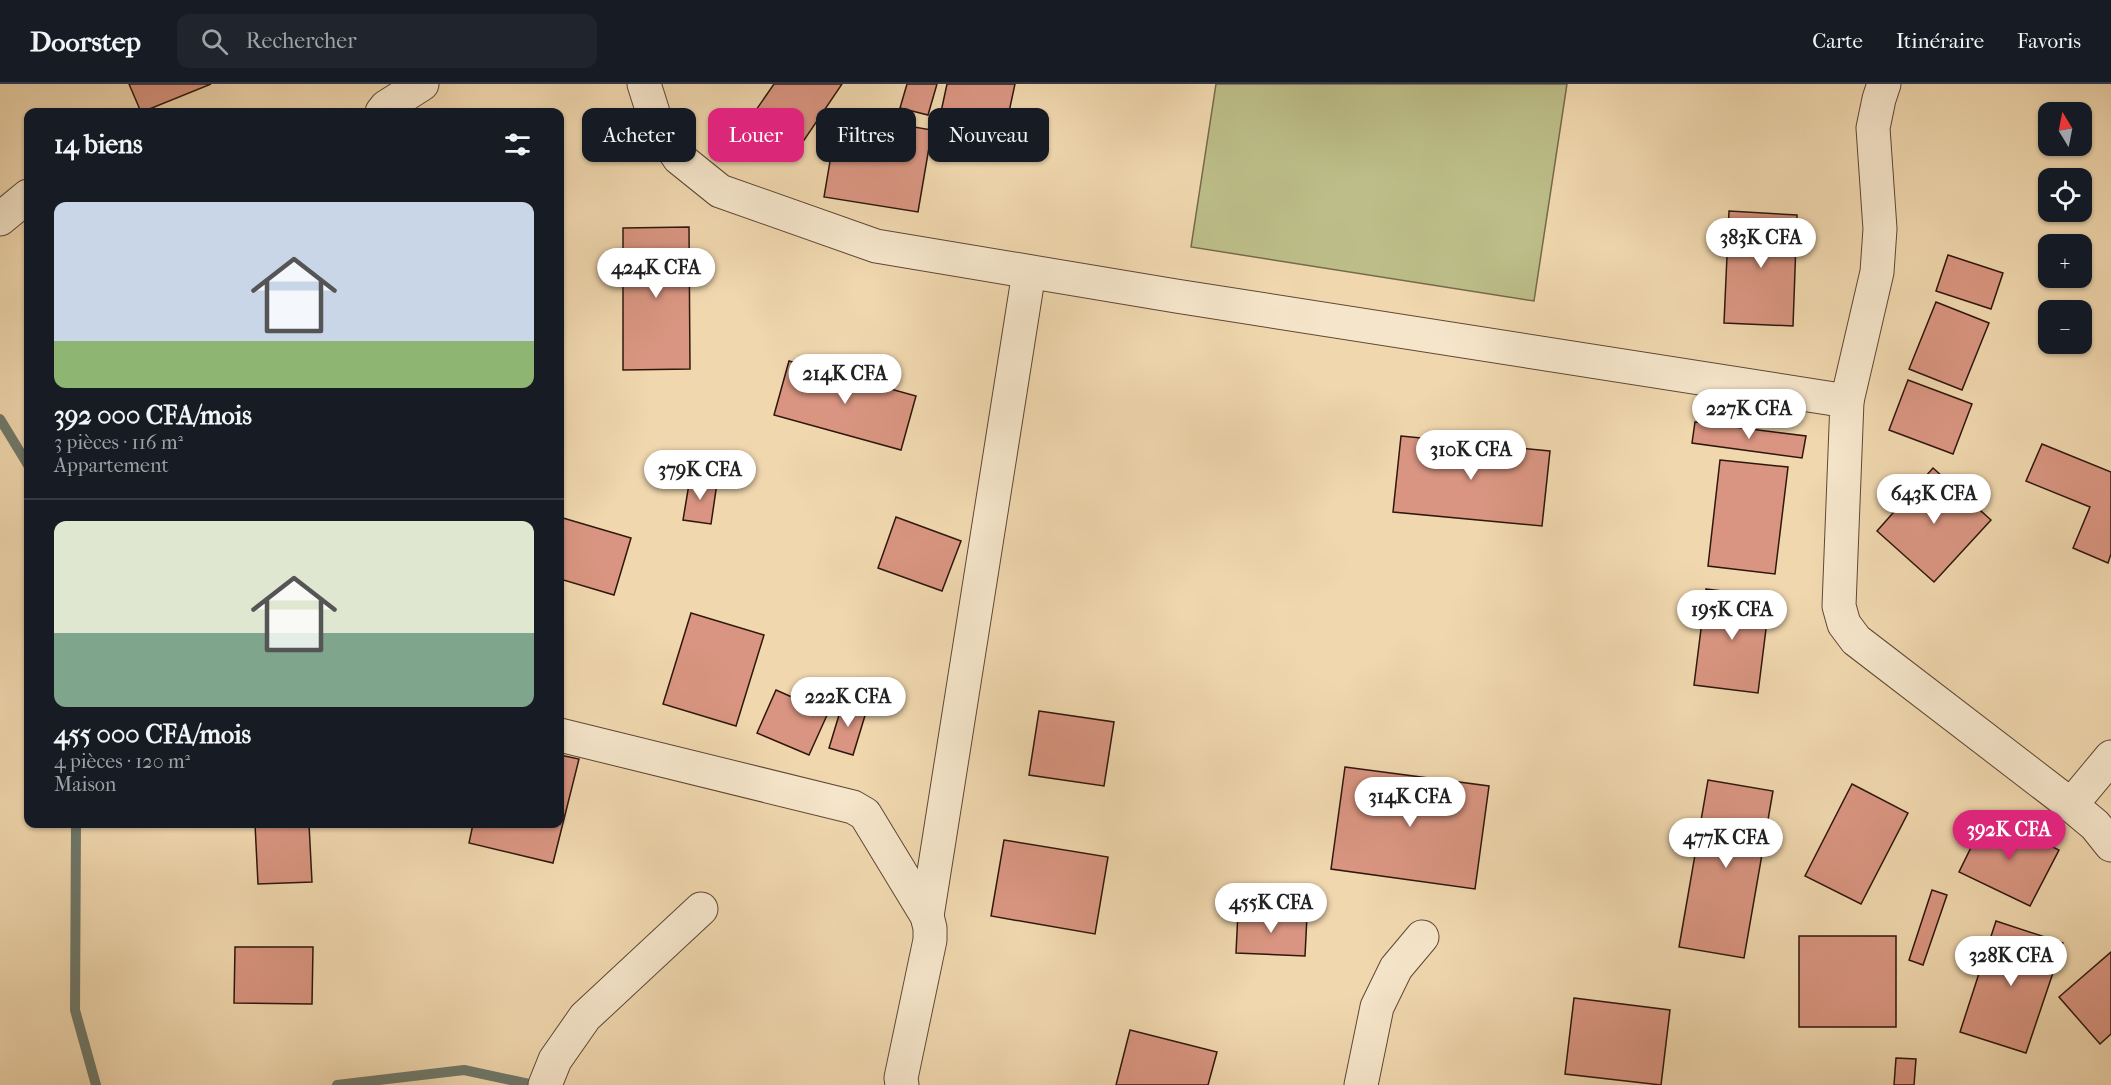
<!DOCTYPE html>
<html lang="fr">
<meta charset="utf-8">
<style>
body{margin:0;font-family:"IM FELL French Canon",serif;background:#20242c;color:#f1f3f6;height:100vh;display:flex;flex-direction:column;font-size:22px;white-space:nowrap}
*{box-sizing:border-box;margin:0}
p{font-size:20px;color:#9ea1a6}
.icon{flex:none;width:33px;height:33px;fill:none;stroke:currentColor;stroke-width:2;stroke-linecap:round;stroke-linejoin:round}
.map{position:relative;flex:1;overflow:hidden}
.side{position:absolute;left:24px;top:24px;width:540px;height:720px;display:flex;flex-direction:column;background:#171b24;border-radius:12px;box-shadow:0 2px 4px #0004}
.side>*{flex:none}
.hud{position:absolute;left:582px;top:24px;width:570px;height:54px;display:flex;gap:12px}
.needle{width:39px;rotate:350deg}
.buttons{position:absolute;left:2038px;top:18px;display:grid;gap:12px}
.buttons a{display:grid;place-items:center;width:54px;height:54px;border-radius:12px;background:#171b24;box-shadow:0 2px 4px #0004;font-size:30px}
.price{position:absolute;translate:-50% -51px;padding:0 14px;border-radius:21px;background:#fff;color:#222;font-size:20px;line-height:39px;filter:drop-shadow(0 2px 3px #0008)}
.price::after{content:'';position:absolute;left:50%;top:36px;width:18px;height:14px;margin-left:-9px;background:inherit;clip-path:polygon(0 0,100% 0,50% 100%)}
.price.current{background:#db2777;color:#fff}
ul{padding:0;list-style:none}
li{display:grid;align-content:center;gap:12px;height:318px;padding:0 30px}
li+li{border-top:2px solid #363941}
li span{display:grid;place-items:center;height:186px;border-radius:12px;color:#555}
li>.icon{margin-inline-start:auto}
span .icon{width:108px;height:108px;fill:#fffc;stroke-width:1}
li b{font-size:26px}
h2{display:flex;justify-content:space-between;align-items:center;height:72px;padding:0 30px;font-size:26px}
.chip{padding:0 21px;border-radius:12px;background:#171b24;box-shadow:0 2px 4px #0004;font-size:21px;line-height:54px}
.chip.current{background:#db2777;color:#fff}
header{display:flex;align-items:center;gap:36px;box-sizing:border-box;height:84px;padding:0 30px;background:#171b24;border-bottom:2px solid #363941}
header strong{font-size:28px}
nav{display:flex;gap:33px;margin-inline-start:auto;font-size:21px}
.search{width:420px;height:54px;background:#20242c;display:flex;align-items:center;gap:15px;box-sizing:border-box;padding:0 21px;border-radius:12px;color:#9ea1a6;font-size:22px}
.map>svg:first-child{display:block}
</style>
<header>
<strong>Doorstep</strong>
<div class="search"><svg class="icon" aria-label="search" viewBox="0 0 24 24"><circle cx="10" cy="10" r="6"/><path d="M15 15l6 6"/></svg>Rechercher</div>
<nav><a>Carte</a><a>Itinéraire</a><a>Favoris</a></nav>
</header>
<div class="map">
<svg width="2111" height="1001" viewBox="0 0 2111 1001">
<rect width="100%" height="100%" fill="#f0d7ae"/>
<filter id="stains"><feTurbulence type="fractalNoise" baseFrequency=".00333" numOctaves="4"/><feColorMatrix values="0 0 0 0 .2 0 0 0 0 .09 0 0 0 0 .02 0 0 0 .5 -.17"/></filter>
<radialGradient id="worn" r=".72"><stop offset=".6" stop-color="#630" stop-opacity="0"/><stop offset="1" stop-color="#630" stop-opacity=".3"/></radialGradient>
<path fill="#bcbd88" stroke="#756a4a" stroke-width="1.5" d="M1216,0H1567L1534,217L1191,163Z"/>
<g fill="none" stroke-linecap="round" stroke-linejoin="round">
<g stroke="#6f796b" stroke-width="10">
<path d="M0,335L28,381"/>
<path d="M76,740L75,926L96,1001"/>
<path d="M337,1001L464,986L534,1001"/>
</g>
</g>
<g fill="#d99581" stroke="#2e170c" stroke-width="1.5">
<path d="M129,0H211L142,28H141Z"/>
<path d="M774,0H842L794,71L747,39Z"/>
<path d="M907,0H937L928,31L900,24Z"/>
<path d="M947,0H1015L1001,65L936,51Z"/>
<path d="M838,30L932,46L918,128L824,113Z"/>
<path d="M1729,127L1797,131L1793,242L1724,239Z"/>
<path d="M689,143L690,285L623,286V144Z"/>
<path d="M1948,171L2003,189L1991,225L1936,207Z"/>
<path d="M1936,218L1989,239L1962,306L1909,285Z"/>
<path d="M789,277L916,312L901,366L774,331Z"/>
<path d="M1908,296L1972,320L1953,370L1889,346Z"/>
<path d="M1695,338L1806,352L1802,374L1692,359Z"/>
<path d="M1401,352L1550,367L1542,442L1393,428Z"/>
<path d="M2042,360L2111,388V470L2108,479L2073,464L2090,423L2026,397Z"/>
<path d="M1720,376L1788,383L1775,490L1708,482Z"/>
<path d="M1933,384L1991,436L1934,498L1877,447Z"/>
<path d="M690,394L717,399L711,440L683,436Z"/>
<path d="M896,433L961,457L942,507L878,484Z"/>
<path d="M563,434L631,454L614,511L560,495V445Z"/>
<path d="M1706,505L1770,513L1758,609L1694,601Z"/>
<path d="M691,529L764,551L736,642L663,620Z"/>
<path d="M776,606L828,629L809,671L757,649Z"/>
<path d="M843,618L867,625L853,671L829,664Z"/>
<path d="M1039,627L1114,638L1104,702L1029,691Z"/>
<path d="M560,671L579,675L553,779L469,759L473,740H560Z"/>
<path d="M1345,683L1489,702L1475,805L1331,785Z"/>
<path d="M1708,696L1773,707L1744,874L1679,863Z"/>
<path d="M1852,700L1908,729L1861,820L1805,792Z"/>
<path d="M1987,731L2059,766L2030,822L1959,788Z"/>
<path d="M255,740H309L312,798L258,800Z"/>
<path d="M1004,756L1108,773L1095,850L991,832Z"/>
<path d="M1932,806L1947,811L1923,881L1909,876Z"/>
<path d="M1238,828L1307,832L1305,872L1236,869Z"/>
<path d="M1996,837L2063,859L2026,969L1960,948Z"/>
<rect x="1799" y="852" width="97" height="91"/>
<path d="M235,863H313L312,920L234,919Z"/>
<path d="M2111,868V950L2100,960L2059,913Z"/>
<path d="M1574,914L1670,926L1661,1001L1565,990Z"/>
<path d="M1130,946L1217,968L1208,1001H1116Z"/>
<path d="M1896,974L1916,975L1914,1001H1894Z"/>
</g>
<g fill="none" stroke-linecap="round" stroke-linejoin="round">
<defs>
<g id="minor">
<path d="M644,0L657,41L679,74L720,107L876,162L1176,212L1847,317L1839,522L1844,540L1856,556L2071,721L2095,741L2111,761"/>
<path d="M382,28L386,23L422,0"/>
<path d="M0,135L28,112"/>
<path d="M1847,317L1877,188L1880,145L1873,44L1879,15L1884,0"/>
<path d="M560,651L853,723L865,730L927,832L930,844V856L901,994L902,1001"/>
<path d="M2071,721L2111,673"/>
<path d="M927,832L1029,188"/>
<path d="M545,1001L555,976L585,933L701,825"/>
<path d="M1361,1001L1377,923L1396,884L1422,853"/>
</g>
</defs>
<use href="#minor" stroke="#5e4734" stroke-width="35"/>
<use href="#minor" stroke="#f5e5ca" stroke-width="33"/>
</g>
<rect width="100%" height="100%" filter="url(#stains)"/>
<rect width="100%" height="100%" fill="url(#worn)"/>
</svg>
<div class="buttons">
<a><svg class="needle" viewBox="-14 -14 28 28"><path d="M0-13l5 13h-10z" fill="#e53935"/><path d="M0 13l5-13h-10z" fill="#9ea1a6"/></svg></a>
<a><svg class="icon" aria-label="locate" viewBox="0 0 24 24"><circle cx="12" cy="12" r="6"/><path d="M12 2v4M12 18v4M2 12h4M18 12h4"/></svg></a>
<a>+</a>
<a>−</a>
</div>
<b class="price" style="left:1761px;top:185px">383K CFA</b>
<b class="price" style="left:656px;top:215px">424K CFA</b>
<b class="price" style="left:845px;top:321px">214K CFA</b>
<b class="price" style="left:1749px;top:356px">227K CFA</b>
<b class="price" style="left:1471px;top:397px">310K CFA</b>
<b class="price" style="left:700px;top:417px">379K CFA</b>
<b class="price" style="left:1934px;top:441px">643K CFA</b>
<b class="price" style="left:1732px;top:557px">195K CFA</b>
<b class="price" style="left:848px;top:644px">222K CFA</b>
<b class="price" style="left:1410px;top:744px">314K CFA</b>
<b class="price current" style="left:2009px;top:777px">392K CFA</b>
<b class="price" style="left:1726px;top:785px">477K CFA</b>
<b class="price" style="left:1271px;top:850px">455K CFA</b>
<b class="price" style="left:2011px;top:903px">328K CFA</b>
<div class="hud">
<a class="chip">Acheter</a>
<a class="chip current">Louer</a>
<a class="chip">Filtres</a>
<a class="chip">Nouveau</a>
</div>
<section class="side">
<h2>14 biens<svg class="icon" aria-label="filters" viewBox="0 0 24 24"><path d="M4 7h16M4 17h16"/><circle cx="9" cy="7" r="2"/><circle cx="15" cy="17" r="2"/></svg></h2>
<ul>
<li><span style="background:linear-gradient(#c9d6e8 75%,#8fb573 0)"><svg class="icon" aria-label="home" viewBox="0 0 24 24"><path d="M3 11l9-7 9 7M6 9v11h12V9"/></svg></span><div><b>392 000 CFA/mois</b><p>3 pièces · 116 m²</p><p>Appartement</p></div></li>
<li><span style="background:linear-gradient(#dfe7d0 60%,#7fa58c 0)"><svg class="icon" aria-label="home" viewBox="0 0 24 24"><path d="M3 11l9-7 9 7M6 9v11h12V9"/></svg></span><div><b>455 000 CFA/mois</b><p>4 pièces · 120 m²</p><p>Maison</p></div></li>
</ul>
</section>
</div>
